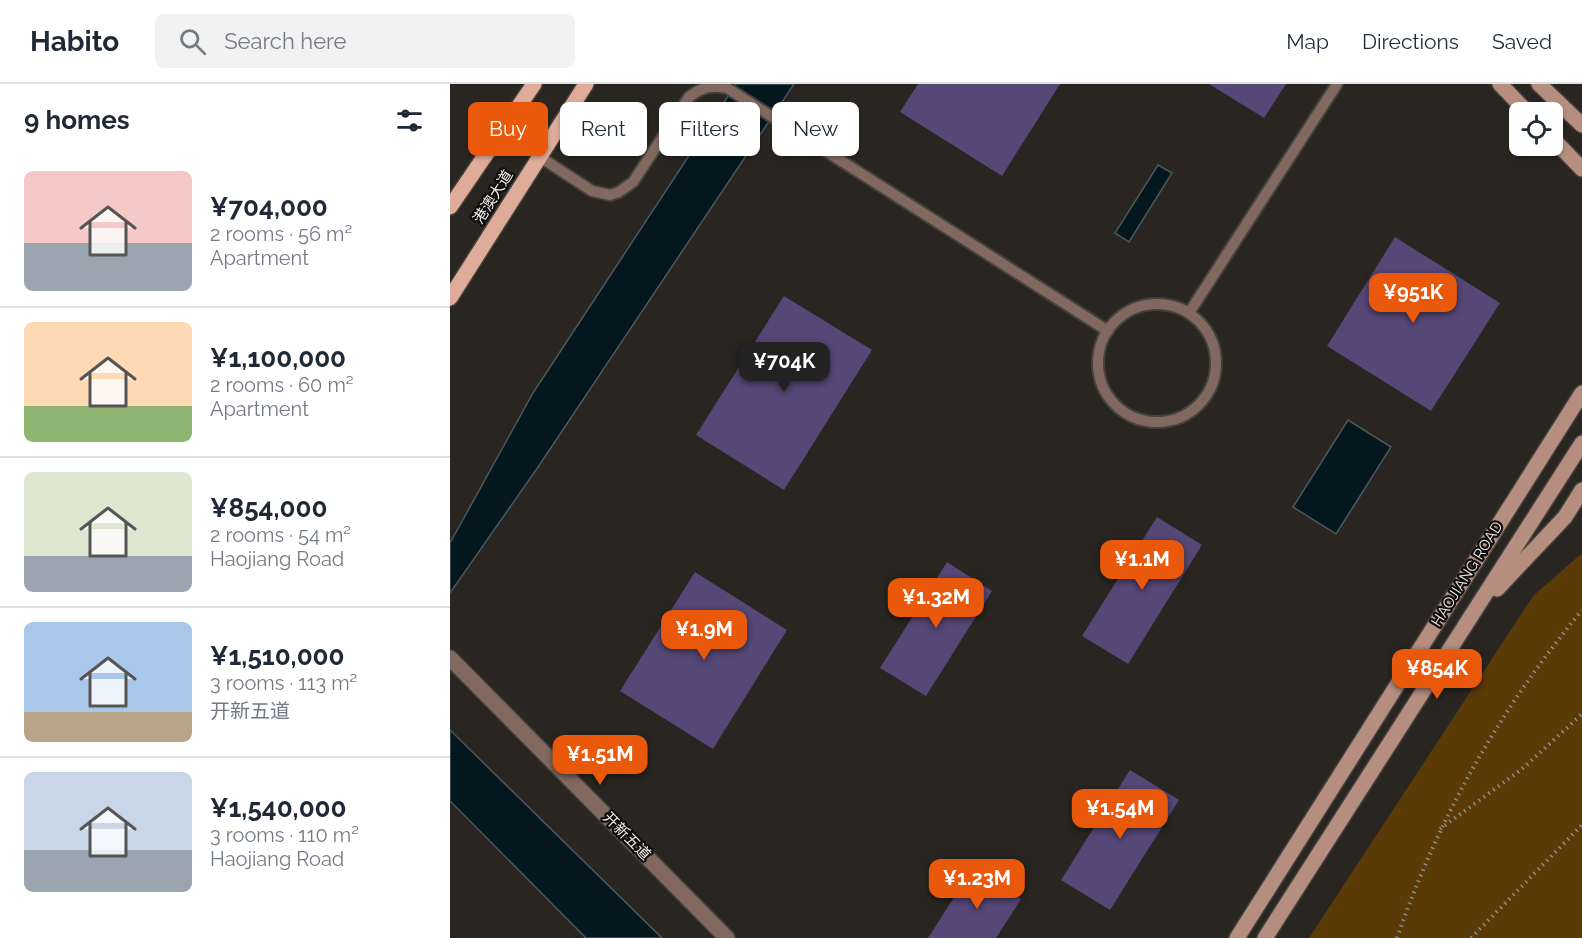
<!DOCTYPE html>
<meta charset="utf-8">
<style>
body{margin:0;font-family:Raleway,"Noto Sans SC",sans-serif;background:#f2f2f3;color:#1f2937;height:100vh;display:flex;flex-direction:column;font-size:22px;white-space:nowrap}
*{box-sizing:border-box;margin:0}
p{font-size:20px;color:#747a83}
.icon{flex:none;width:33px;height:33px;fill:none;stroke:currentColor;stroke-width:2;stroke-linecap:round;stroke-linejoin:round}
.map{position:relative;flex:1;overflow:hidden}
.side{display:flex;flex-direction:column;background:#fff;width:450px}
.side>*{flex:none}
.guide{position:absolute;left:18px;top:18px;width:570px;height:54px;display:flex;gap:12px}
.fabs{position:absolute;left:1059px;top:18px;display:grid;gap:12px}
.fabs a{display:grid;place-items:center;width:54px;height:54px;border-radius:9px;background:#fff;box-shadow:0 2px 4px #0004;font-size:30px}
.price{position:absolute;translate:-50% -51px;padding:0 14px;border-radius:12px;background:#ea580c;color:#fff;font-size:20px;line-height:39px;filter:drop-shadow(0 2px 3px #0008)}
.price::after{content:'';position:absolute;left:50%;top:36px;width:18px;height:14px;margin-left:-9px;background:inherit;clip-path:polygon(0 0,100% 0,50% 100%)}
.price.current{background:#222;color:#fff}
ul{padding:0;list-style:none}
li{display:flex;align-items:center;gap:18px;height:150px;padding:0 24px}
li+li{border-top:2px solid #e0e1e3}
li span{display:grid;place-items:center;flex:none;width:168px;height:120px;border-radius:9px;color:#555}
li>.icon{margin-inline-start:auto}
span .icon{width:72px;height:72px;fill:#fffc;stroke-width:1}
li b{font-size:26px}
h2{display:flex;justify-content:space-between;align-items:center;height:72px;padding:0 24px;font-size:26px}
.chip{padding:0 21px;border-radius:9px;background:#fff;box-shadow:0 2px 4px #0004;font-size:21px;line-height:54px}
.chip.current{background:#ea580c;color:#fff}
header{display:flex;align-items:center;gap:36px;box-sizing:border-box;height:84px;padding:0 30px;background:#fff;border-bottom:2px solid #e0e1e3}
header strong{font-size:28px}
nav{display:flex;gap:33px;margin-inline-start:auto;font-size:21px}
.search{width:420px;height:54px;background:#f2f2f3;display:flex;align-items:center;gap:15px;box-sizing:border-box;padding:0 21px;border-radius:9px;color:#747a83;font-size:22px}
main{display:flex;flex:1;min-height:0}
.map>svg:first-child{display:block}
</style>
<header>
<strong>Habito</strong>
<div class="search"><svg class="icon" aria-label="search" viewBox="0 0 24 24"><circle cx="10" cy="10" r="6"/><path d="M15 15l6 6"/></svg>Search here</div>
<nav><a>Map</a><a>Directions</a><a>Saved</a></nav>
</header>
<main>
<section class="side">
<h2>9 homes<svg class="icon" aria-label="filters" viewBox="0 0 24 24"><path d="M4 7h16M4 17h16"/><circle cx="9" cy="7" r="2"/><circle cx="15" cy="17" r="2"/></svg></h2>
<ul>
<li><span style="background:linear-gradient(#f6c9c9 60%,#9aa5b1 0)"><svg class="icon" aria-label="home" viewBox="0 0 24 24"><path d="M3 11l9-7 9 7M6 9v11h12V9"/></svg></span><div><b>¥704,000</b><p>2 rooms · 56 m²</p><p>Apartment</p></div></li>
<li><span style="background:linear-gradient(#ffd9b3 70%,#8fb573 0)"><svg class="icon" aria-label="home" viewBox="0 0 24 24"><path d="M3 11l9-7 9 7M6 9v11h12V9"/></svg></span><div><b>¥1,100,000</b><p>2 rooms · 60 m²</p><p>Apartment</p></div></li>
<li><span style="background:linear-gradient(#dfe7d0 70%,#9aa5b1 0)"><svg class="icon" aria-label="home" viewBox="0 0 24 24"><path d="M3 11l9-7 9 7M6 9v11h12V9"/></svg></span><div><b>¥854,000</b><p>2 rooms · 54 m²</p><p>Haojiang Road</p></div></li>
<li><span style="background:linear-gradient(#a9c7e8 75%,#b9a48a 0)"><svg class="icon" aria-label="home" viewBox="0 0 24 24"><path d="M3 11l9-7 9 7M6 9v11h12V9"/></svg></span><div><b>¥1,510,000</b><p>3 rooms · 113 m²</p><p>开新五道</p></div></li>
<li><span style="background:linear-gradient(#c9d6e8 65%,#9aa5b1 0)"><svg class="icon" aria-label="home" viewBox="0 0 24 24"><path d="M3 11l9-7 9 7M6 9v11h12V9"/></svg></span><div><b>¥1,540,000</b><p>3 rooms · 110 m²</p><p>Haojiang Road</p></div></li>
</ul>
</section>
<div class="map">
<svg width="1132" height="854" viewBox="0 0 1132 854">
<rect width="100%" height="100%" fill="#292520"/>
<path fill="#5a3a07" d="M1132,469V854H859L1083,512Z"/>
<g fill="#04171f" stroke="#4b585c" stroke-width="1.5">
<path d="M286,0H344L88,383L0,509V459L83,309Z"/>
<path d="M708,81L722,89L679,158L665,149Z"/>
<path d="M898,336L941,363L886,450L843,423Z"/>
<path d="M0,646L212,854H136L0,717Z"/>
</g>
<g fill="#554776">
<path d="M468,0H610L552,92L450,28Z"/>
<path d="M759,0H836L814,34Z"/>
<path d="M945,153L1050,219L981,327L877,262Z"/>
<path d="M334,212L422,266L334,406L246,351Z"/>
<path d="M707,433L752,461L678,580L632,552Z"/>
<path d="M497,478L542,507L476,612L430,584Z"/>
<path d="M245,488L337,546L263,665L170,607Z"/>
<path d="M680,686L729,716L660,826L611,796Z"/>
<path d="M522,785L571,815L546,854H478Z"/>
</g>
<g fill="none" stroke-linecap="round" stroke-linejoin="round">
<defs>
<g id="service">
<path d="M90,73L142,107L160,111L169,108L183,98L239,13C252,3 261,1 277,4L658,247"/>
<circle cx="707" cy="279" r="59"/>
<path d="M739,229L887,0"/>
</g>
<path id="minor" d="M0,574L277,854"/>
<g id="secondary">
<path d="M1050,0L1077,28"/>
<path d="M1089,0L1132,41"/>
<path d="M1102,54L1132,85"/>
<path d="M1047,505L1115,433L1132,406"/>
<path d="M787,854L1132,309"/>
<path d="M815,854L1132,359"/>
</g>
<g id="primary">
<path d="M0,123L84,0"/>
<path d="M0,214L136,0"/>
</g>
</defs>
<use href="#service" stroke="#45413c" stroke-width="14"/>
<use href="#minor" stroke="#45413c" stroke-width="18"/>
<use href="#secondary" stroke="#45413c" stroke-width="18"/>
<use href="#primary" stroke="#45413c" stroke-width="18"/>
<g stroke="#908c88" stroke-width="4" stroke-dasharray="1.5 4.5" stroke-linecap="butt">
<path d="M990,745L1072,685L1132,630"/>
<path d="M947,854C990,730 1049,627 1132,526"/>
<path d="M1021,854L1132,741"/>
</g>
<use href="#service" stroke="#81695f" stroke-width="10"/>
<use href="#minor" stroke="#81695f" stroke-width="15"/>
<use href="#secondary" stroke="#b58e80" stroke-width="15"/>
<use href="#primary" stroke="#deac98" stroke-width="15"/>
</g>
<g text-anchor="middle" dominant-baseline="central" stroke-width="4.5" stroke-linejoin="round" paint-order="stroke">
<g font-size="15" fill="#f2efeb" stroke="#100e0c">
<text transform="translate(43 113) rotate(-58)">港澳大道</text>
<text transform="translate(1017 490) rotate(-58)">HAOJIANG ROAD</text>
<text transform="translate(177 752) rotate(45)">开新五道</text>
</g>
</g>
</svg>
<div class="fabs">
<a><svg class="icon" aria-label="locate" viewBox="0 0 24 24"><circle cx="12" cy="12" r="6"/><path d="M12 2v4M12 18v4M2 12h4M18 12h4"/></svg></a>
</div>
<b class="price" style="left:963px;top:240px">¥951K</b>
<b class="price current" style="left:334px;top:309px">¥704K</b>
<b class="price" style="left:692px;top:507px">¥1.1M</b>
<b class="price" style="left:486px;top:545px">¥1.32M</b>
<b class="price" style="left:254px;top:577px">¥1.9M</b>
<b class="price" style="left:987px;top:616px">¥854K</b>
<b class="price" style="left:150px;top:702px">¥1.51M</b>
<b class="price" style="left:670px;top:756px">¥1.54M</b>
<b class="price" style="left:527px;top:826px">¥1.23M</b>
<div class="guide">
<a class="chip current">Buy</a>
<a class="chip">Rent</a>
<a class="chip">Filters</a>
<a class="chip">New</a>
</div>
</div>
</main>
